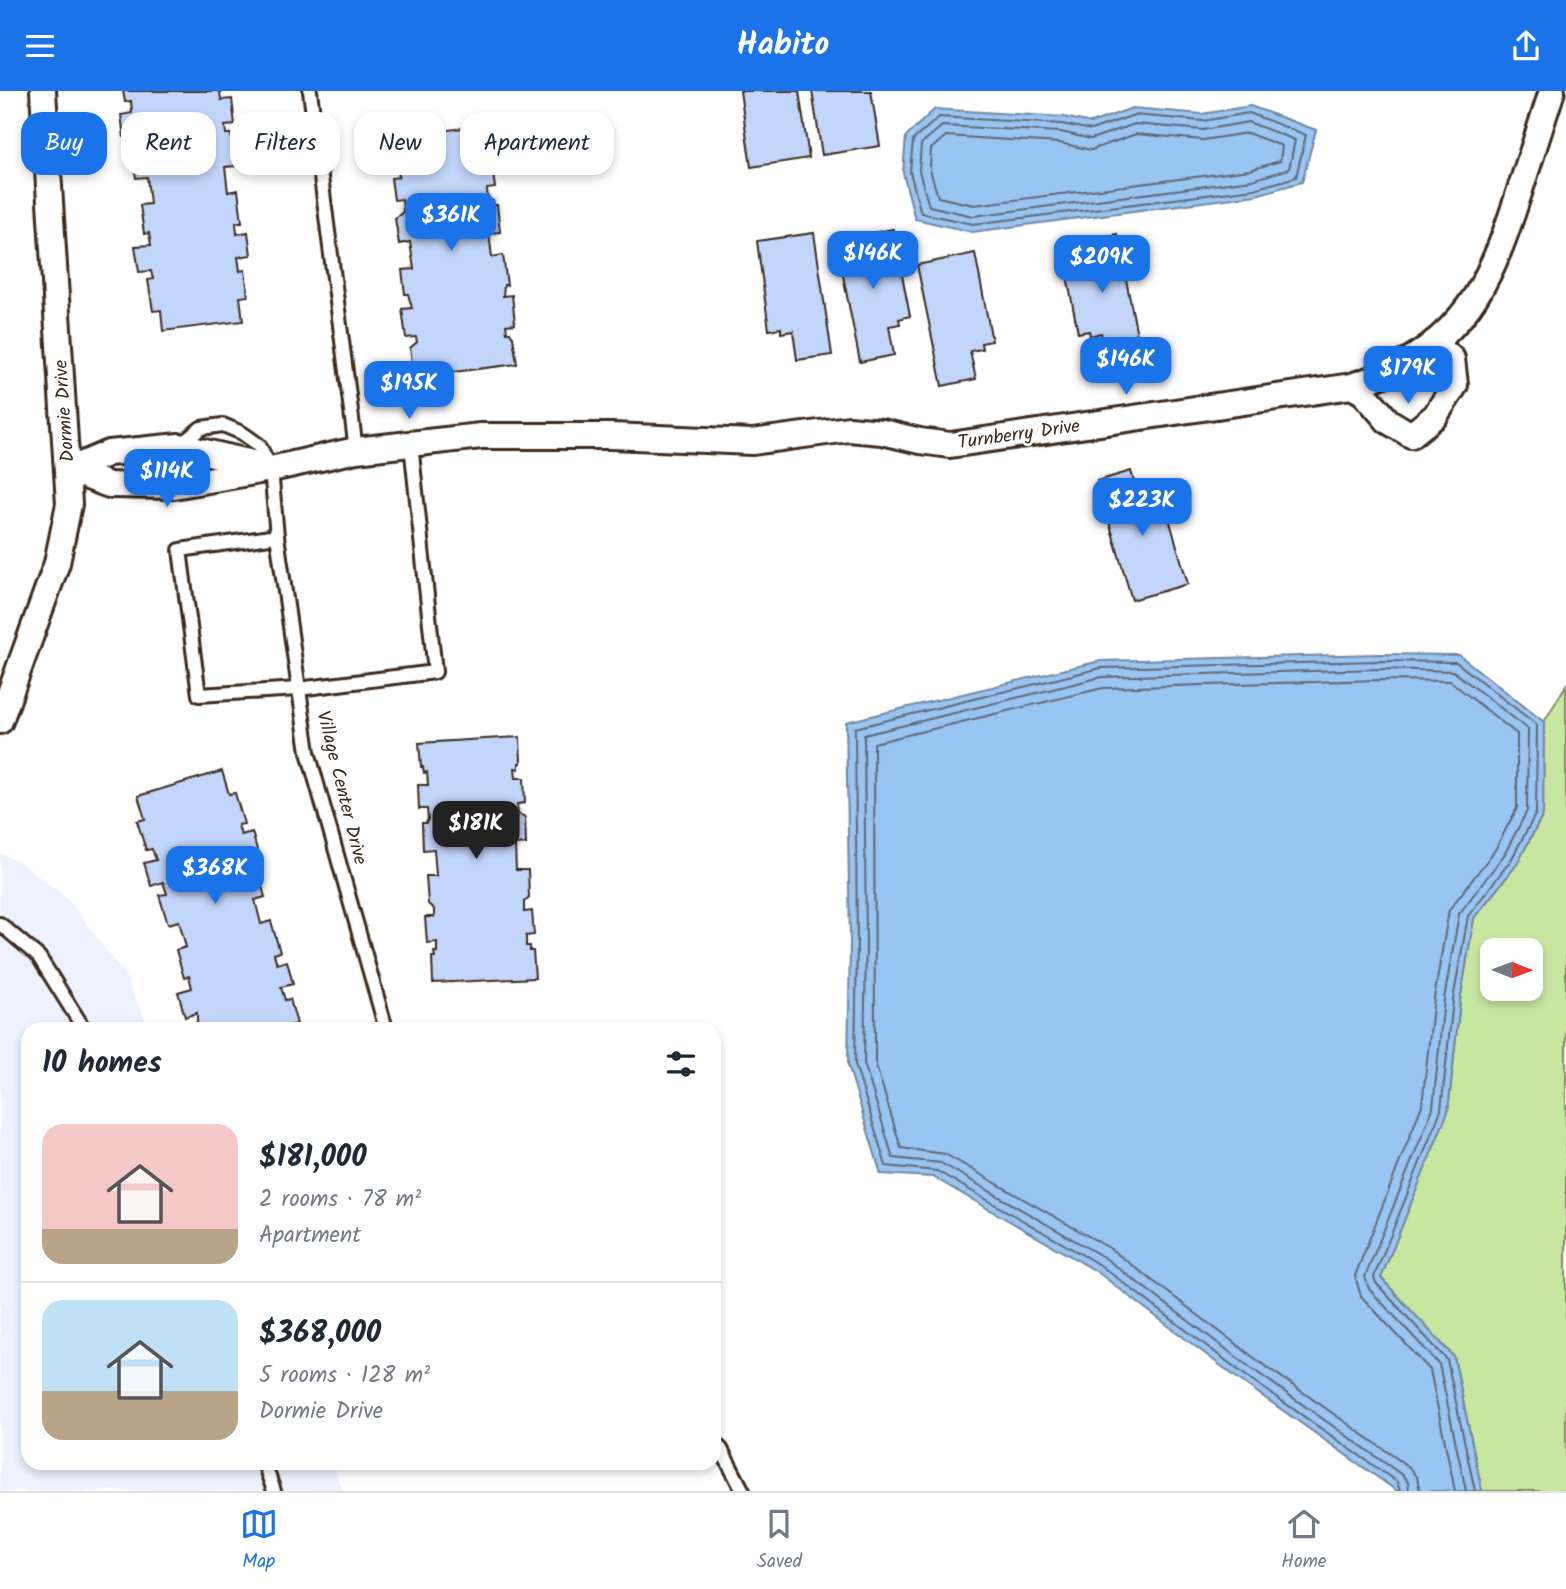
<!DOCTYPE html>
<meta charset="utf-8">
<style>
body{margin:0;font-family:Kalam,sans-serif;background:#f6f6f7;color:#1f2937;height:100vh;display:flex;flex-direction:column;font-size:26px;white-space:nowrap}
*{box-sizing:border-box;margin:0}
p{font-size:23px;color:#747a83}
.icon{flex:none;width:38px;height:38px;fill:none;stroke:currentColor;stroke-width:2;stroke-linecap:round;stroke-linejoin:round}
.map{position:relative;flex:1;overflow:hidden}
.details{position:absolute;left:21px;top:931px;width:700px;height:448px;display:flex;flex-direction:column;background:#fff;border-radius:21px;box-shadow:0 4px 10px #0003}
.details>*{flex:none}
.top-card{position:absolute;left:21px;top:21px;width:700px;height:63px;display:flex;gap:14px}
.needle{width:46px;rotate:91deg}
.tools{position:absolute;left:1480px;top:847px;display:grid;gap:14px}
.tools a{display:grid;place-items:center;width:63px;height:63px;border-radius:14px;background:#fff;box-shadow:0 4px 10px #0003;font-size:35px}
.price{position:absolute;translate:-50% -60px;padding:0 16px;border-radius:14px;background:#1a73e8;color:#fff;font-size:23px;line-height:46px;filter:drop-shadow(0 2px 4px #0008)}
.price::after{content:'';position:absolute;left:50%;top:42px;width:21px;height:16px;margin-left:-10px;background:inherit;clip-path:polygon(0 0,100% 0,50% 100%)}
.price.on{background:#222;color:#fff}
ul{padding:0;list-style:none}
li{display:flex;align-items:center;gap:21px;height:175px;padding:0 21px}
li+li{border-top:2px solid #e0e1e3}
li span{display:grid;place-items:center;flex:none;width:196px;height:140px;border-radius:21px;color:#555}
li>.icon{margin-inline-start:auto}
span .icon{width:84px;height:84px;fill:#fffc;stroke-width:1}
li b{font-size:30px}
h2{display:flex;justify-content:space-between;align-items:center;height:84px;padding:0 21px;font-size:30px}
.chip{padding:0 24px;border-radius:21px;background:#fff;box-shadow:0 4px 10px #0003;font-size:24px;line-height:63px}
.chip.on{background:#1a73e8;color:#fff}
header{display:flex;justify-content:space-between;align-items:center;height:91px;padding:0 21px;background:#1a73e8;color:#fff;font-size:32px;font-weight:600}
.tab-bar{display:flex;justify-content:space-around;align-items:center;height:98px;border-top:2px solid #e0e1e3;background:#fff;font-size:19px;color:#747a83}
.tab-bar a{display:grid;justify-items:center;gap:4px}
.tab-bar .on{color:#1a73e8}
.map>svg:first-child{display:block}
</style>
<header><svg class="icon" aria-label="menu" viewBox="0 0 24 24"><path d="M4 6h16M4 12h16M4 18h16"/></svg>Habito<svg class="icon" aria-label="share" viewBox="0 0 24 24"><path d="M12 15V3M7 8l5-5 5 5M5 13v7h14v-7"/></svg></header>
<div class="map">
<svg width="1566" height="1400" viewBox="0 0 1566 1400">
<rect width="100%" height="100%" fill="#fff"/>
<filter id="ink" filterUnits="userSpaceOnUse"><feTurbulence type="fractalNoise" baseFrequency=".0143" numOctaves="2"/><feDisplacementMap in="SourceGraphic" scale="14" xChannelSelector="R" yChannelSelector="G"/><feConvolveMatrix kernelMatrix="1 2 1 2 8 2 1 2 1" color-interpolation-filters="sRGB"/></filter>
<g filter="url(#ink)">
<path fill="#edf2fe" d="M0,762L21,772L68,808L125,884L149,938H28V1372H332L343,1400H0Z"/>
<path fill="#c7e7a0" stroke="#81885f" stroke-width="2" fill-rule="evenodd" d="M1566,594V1400H1482L1454,1266L1381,1187L1448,1020L1460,910L1474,827L1517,773L1543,724L1544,631ZM1493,859H1531V898H1493Z"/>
<g fill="#99c5f3" stroke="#73879e" stroke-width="2">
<path d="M1250,15L1316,39L1302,91L1256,104L972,141L915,128L903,82L906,45L935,18L1064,26L1091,32L1132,17L1202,23Z"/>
<path d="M1379,563L1459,564L1544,631L1543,723L1517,773L1474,827L1460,910L1448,1020L1381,1187L1454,1266L1482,1400H1397L1241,1290L1096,1180L933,1086L881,1083L848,974L850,852L846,631L1100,570Z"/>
</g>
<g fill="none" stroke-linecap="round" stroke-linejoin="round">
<g stroke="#616873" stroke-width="2">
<path d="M1249,22L1306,44L1296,86L1254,98L973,133L921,122L910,81L913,49L939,26L1062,33L1091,39L1134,24L1203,30Z"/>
<path d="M1248,31L1295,49L1289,78L1252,89L973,125L929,115L919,80L921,53L942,35L1061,41L1091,48L1135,33L1203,39Z"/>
<path d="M1247,42L1282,55L1280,70L1250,79L974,114L938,106L930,79L931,58L946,45L1060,52L1091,59L1136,43L1203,49Z"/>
<path d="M1400,1400L1397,1391L1245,1284L1100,1174L937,1080L886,1075L855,973L857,852L855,637L1101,577L1379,570L1456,571L1537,634L1536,722L1511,769L1468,825L1453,909L1441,1019L1374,1186L1376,1192L1447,1269L1475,1400"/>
<path d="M1409,1400L1408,1391L1402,1384L1251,1277L1105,1167L941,1072L893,1067L864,972L866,852L864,644L1102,586L1379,578L1453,580L1528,638L1527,720L1504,764L1459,823L1444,908L1433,1017L1365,1186L1369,1198L1439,1273L1466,1400"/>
<path d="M1420,1400L1417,1387L1409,1376L1257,1269L1111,1158L945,1063L901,1057L875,971L874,652L1103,597L1379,589L1450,590L1517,643V717L1495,759L1449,819L1434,907L1422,1014L1355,1185L1361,1205L1430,1279L1455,1400"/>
</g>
</g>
<g fill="#c2d5fa" stroke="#3b2a1e" stroke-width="2">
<path d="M123,0H220L221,9L232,8L235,34L225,35L226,43H231L236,75L225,76L228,101L238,99L242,131H236L237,143L248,141L251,164L238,166L240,180L245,179L248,205L240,206L243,230L163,240L161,219L153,220L148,189L153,188L151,180L139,181L135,155L151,154L149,142L144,143L140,114L150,113L147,86L136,87L131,58L139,57L137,45L124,46L121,24L132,22L131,10L125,11Z"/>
<path d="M740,0H799L809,67L751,76Z"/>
<path d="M812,0H871L880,55L822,64Z"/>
<path d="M485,34L488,57H485L486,62L482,63L483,75L492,74L495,97L487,98L488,111L493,110L494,114H497L500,141L489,142L492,166L503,164L507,194H504L503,205L512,204L515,233L506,234L507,241H510L513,246L517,273L414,286L410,257L417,251L416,246L406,247L402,218L412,217L408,203H405L402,179L414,178L410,151L399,153L395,127L403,121L402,108L394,109L391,87L399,86L397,73H395L394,68H391L388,47Z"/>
<path d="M893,138L910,225L899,228L900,233L889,235L894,264L860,271L836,149Z"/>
<path d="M814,142L832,264L797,269L793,240L781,242V237L769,239L757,150Z"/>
<path d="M1117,143L1141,264L1107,271L1101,242L1090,245L1089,240L1078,242L1061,154Z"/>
<path d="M975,162L992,250L981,252L982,258L970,260L976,288L942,295L917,174Z"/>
<path d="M1131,380L1139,408L1150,405L1152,410L1163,407L1188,493L1132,509L1097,390Z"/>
<path d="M520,646L521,672H519V678L515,677L516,687H524L525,712L517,713L518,723L525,726L526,753L515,754L516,779H528L529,806L524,811V821L532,820L534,844L526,845V855H530V860H533L535,887L433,892L432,866H435L434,861H437V851L427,852L425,826H434V818L428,813L426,785H436L434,758L423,759L422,732H426L428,728L427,718H419L418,694H428L427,681L424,682L423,676H421L419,652Z"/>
<path d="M222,680L229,703L235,702L244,733L238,734L241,744L252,741L259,766L249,768L251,776L256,775L265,806L255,809L261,833L271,830L280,861L274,863L277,873L287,870L293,893L281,896L285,909L290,908L297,933L288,935L289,938H197V922L185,926L178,901L192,897L189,885L184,887L176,859L186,856L179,830L168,833L159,804L167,803L163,791L151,795L144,772L156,769L152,758L146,759L137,730L145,728L138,705Z"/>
</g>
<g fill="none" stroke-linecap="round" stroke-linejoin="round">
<defs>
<g id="lane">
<path d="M310,0L356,359"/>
<path d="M179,355L201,337L223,334L242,342L259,354L271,378L277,445L308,661L386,938"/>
<path d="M277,445L180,459L199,604L298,598L435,581L411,353"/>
<path d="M0,833L39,866L84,938"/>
<path d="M714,1352L721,1358L743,1400"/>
<path d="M264,1372L274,1400"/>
</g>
<g id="street">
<path d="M1352,295L1364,302L1388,330L1411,344L1435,325L1455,294L1452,268L1434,252"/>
<path d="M69,379L109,394L173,395L271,378L356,359L481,345H612L752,351L849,338L882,341L920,350L950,354L1352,295C1365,290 1380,286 1392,279C1472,238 1493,182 1519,102C1530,68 1541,34 1552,0"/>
<path d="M69,379L109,362L179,355L261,374"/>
<path d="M0,630L57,472L69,413L43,0"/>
</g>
</defs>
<use href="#lane" stroke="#3b2a1e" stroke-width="18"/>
<use href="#street" stroke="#3b2a1e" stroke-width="30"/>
<use href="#lane" stroke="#fff" stroke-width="12"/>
<use href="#street" stroke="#fff" stroke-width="24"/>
</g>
</g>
<g text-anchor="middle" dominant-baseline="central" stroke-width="5" stroke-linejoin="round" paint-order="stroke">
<g font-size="19" fill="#3b2a1e" stroke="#fff">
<text transform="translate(65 320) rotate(-94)">Dormie Drive</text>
<text transform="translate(1019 344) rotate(-8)">Turnberry Drive</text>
<text transform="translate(341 697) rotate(76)">Village Center Drive</text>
</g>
</g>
</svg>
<div class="tools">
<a><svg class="needle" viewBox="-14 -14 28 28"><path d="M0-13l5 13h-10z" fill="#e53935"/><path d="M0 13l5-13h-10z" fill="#747a83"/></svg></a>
</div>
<b class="price" style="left:451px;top:162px">$361K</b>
<b class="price" style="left:873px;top:200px">$146K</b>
<b class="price" style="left:1102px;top:204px">$209K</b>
<b class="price" style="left:1126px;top:306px">$146K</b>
<b class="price" style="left:1408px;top:315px">$179K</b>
<b class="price" style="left:409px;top:330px">$195K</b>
<b class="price" style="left:167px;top:418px">$114K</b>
<b class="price" style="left:1142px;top:447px">$223K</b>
<b class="price on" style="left:476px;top:770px">$181K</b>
<b class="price" style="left:215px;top:815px">$368K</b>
<div class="top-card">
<a class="chip on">Buy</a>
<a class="chip">Rent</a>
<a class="chip">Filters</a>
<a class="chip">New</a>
<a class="chip">Apartment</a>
</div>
<section class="details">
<h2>10 homes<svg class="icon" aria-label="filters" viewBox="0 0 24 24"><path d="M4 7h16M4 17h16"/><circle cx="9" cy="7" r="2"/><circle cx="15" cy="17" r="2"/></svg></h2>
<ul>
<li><span style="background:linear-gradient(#f6c9c9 75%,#b9a48a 0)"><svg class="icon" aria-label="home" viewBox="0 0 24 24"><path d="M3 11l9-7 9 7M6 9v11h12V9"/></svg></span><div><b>$181,000</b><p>2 rooms · 78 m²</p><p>Apartment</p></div></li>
<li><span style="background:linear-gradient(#bfe0f5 65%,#b9a48a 0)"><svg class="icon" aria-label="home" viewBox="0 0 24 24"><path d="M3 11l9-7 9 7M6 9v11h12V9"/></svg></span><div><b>$368,000</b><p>5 rooms · 128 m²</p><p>Dormie Drive</p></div></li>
</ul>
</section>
</div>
<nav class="tab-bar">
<a class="on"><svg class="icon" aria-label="map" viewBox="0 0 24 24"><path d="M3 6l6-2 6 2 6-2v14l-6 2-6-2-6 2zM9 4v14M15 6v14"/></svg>Map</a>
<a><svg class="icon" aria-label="saved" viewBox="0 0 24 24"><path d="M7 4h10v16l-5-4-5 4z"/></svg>Saved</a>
<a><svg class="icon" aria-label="home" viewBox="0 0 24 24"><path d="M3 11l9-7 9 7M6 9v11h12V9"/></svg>Home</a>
</nav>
